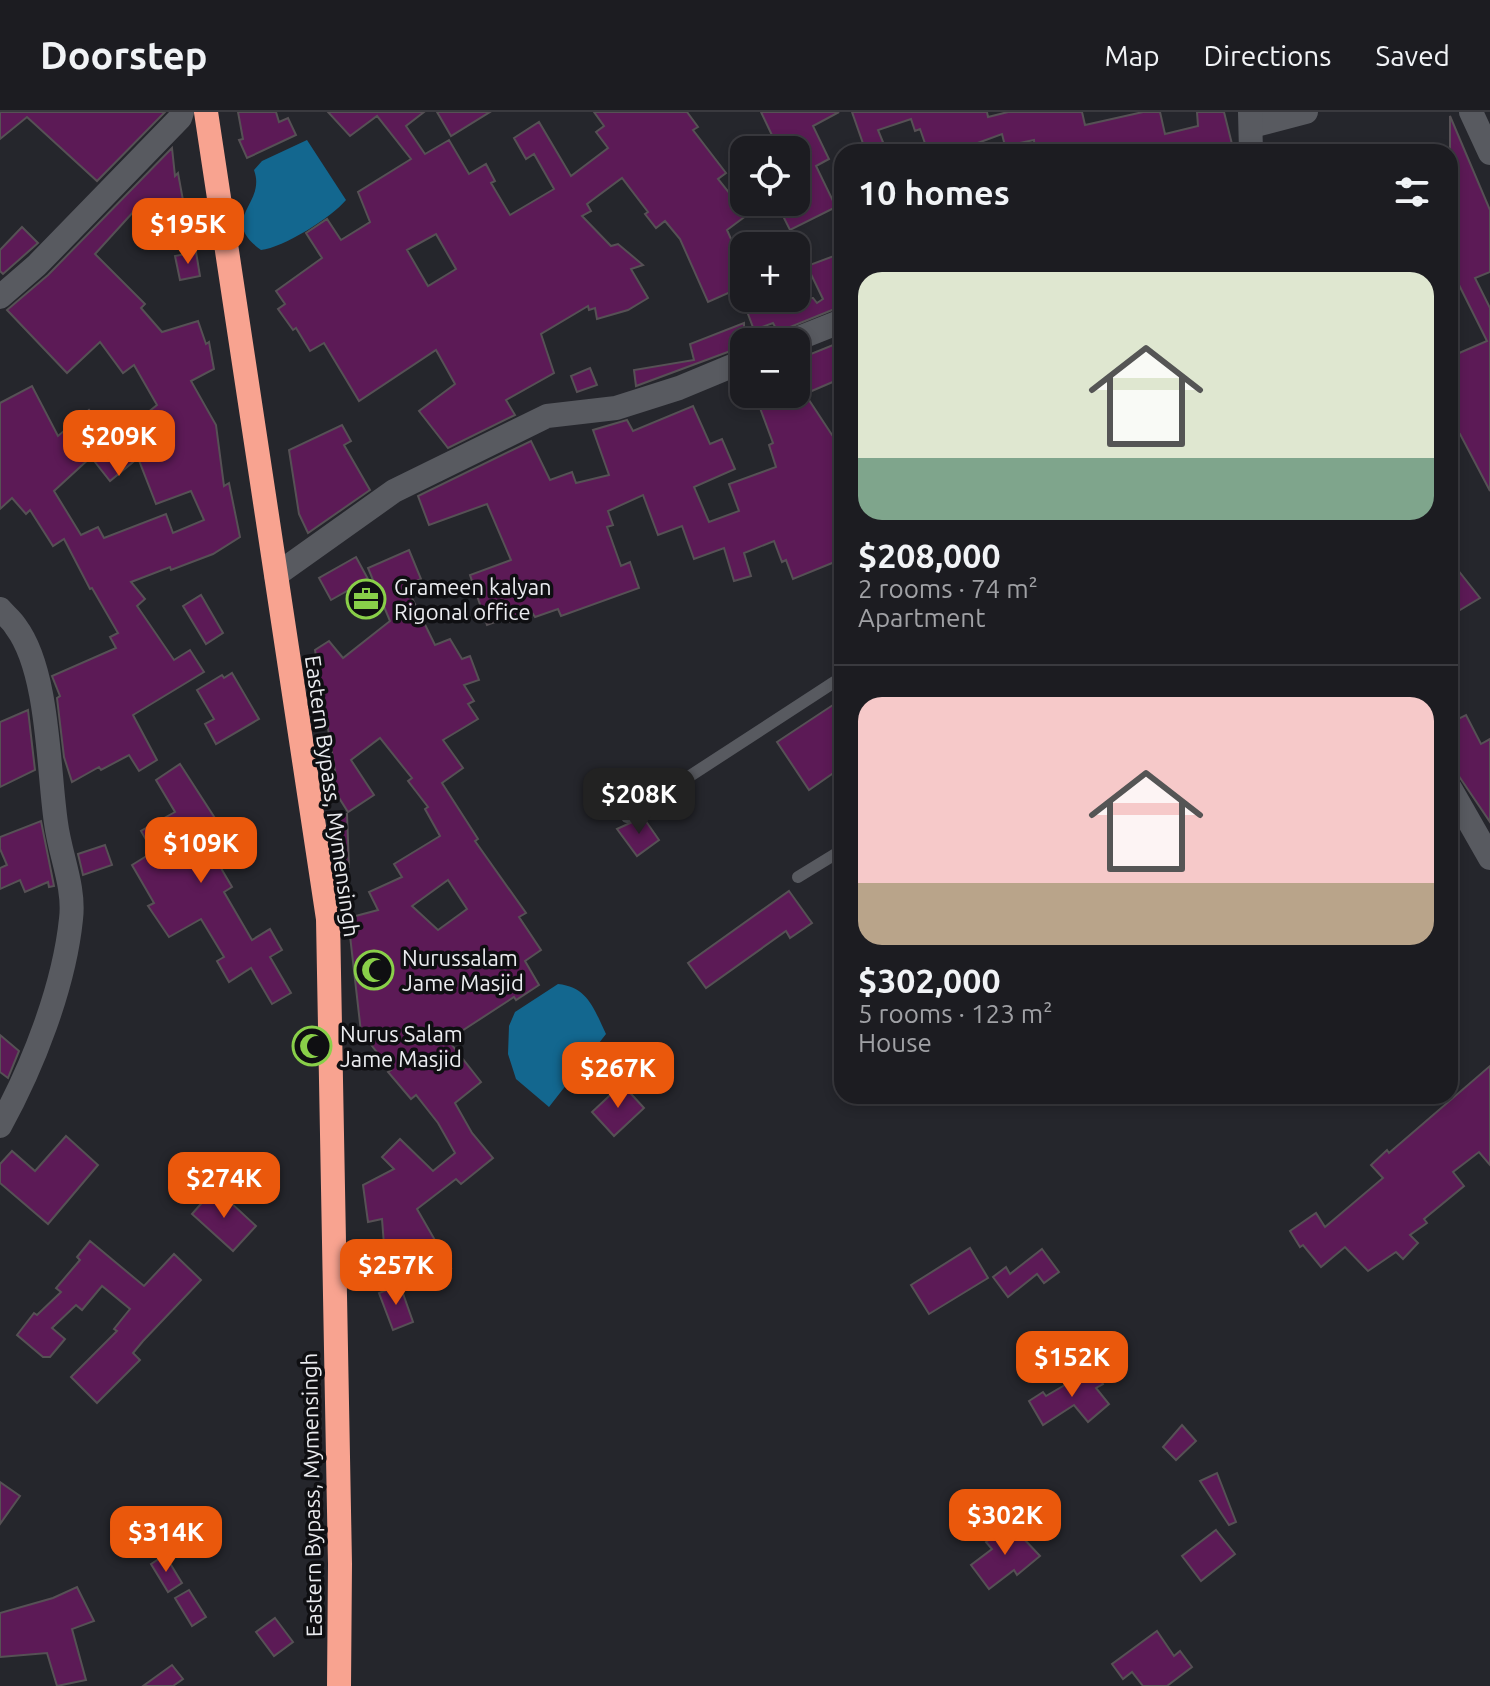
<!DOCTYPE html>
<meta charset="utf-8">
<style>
body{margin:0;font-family:Ubuntu,sans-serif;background:#25252a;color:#f1f3f6;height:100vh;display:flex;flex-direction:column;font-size:30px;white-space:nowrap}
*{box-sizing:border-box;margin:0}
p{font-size:26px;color:#a0a1a5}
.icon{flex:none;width:44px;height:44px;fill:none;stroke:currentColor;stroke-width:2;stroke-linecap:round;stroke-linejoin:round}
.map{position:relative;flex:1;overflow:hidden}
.drawer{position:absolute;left:834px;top:32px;width:624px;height:960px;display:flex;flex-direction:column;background:#1c1c21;border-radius:24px;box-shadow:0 4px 12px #0003,0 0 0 2px #3a3a3f}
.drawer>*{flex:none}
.buttons{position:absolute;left:730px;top:24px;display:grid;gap:16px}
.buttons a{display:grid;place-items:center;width:80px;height:80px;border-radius:16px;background:#1c1c21;box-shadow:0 4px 12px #0003,0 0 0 2px #3a3a3f;font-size:40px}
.price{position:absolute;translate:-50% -68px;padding:0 18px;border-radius:16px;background:#ea580c;color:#fff;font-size:26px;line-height:52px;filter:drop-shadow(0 2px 4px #0008)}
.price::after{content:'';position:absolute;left:50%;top:48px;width:24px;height:18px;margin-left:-12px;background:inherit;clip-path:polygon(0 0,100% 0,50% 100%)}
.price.current{background:#222;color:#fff}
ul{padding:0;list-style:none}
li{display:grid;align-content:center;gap:16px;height:424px;padding:0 24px}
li+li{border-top:2px solid #3a3a3f}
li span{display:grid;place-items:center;height:248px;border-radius:24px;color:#555}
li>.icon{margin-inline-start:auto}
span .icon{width:144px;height:144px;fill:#fffc;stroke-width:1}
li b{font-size:34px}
h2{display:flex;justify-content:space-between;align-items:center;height:96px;padding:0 24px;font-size:34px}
header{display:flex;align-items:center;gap:48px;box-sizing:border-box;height:112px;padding:0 40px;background:#1c1c21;border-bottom:2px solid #3a3a3f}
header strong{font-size:38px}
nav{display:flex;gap:44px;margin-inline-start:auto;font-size:28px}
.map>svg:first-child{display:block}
</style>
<header>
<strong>Doorstep</strong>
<nav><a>Map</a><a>Directions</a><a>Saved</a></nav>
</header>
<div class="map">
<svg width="1490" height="1574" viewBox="0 0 1490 1574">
<rect width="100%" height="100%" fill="#25262c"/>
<g fill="#13678f">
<path d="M307,28L346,88C332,105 283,136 261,138C217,106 267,93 254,58L262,49Z"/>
<path d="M558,872C588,875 594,897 606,922L549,995L516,967L508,942L509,914L515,900Z"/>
</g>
<g fill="#5c1a56" stroke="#565155" stroke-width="2" fill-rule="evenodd">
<path d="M0,0H165L97,69L27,5L0,27Z"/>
<path d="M238,0H276L279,10L288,6L296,23L247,46L239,28L243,27Z"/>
<path d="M328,0H424L406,14L425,42L449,28L469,62L486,52L495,69L491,71L510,103L554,77L534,42L526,47L514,26L539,10L571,64L608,36L596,20L604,14L594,0H687L698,15L693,18L726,61L718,67L747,103L727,118L744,156V174L708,190L680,127L665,109L656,116L645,102L648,100L622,66L587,92L591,99L582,104L611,134L618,132L643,153L631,157L648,186L628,198L597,207L595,196L589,198L588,194L541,222L554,261L506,288L515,303L448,336L419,299L455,272L436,238L359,289L324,231L310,239L296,216L293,218L278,197L285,192L276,179L322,146L306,121L327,107L341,128L370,110L358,80L411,47L377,4L350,24ZM436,122L456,157L428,174L407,138Z"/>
<path d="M437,0H490L451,24Z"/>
<path d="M761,0H839L813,14L829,47L816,54L836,95L790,118L776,90H796V38H779Z"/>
<path d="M852,0H987L988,5L1008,0H1082L1085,13L1143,0H1160L1165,22L1198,14L1197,0H1224L1234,40H1035L1034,28L1005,34L1002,22L964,36L965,40H928L920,17L915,19L911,7L878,18L887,40H866Z"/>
<path d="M1450,4L1490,98V160L1475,166L1490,196V379L1460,322L1450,326V245L1487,229L1459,173L1450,178Z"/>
<path d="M172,36L175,64L178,61L187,110L176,122L145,92L137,100L135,98L95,142L145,192L141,196L162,220L198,209L206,232L209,230L214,257L191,269L216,313L224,374L229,371L240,425L213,442L171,458L170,455L131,470L145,487L137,494L174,548L190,538L204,560L133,603L157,648L139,659L129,643L101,658L99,655L72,670L64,645L57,586L60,584L52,564L116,536L110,525L118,521L92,476L90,477L64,427L53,434L30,398L26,402L12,386L0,397V291L32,274L58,324L89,298L107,320L111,317L117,325L157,293L134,253L123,261L100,230L67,261L7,198L48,163ZM91,345L110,369L138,346L156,392L191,379L204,408L173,421L166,402L104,426L98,415L81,423L54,379Z"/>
<path d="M22,115L38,131L3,162L0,159V138Z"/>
<path d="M196,140L200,164L180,168L175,144Z"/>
<path d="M842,141V194L778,220L773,211L754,218L742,186H813L817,191L823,187L807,154Z"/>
<path d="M744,211V234L636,274L634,258L694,248L690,232Z"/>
<path d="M838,231L842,241V266L800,284L805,282L842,338V447L793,467L786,448L782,450L774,429L744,441L751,464L734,469L724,436L694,447L682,414L658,423L643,383L608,399L613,413L607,415L621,454L630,450L639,476L561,504L558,497L535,505L533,502L508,510L506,506L487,513L470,463L511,448L487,392L429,413L418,384L531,329L550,368L572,360L576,371L609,363L593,318L627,308L633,319L693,294L710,332L722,327L735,357L694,375L709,410L739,399L729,372L776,355L769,333L773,331L760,296L796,285V243L809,238L811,242Z"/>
<path d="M590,256L597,273L577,280L571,264Z"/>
<path d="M342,313L351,329L344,333L370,378L308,421L299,402L289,338Z"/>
<path d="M409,438L421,467L406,474L435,533L450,527L462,547L470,544L479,568L464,573L474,589L468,592L478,607L443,628L463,656L442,671L478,727L475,729L526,801L519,805L541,838L525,849L539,873L516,888L514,885L448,928L481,970L455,991L472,1021L493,1046L461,1072L456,1067L417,1097L451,1156L387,1172L382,1107L368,1110L363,1073L394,1057L382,1045L400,1027L433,1059L455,1041L438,1011L416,983L411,987L388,960L391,958L361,920L348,806L378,798L369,780L402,765L394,752L440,724L425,697L428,695L408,669L412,666L380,626L351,648L374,683L348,700L329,670L336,665L315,538L329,529L343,546L390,509L368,456ZM448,768L467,797L438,818L412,794Z"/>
<path d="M356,445L368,467L331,488L319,466Z"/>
<path d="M1450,448L1480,486L1450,504Z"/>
<path d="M201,483L223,521L206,532L183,494Z"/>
<path d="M232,561L259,607L216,632L205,612L214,607L197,578L222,563L224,566Z"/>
<path d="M842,587V655L809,678L777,630Z"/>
<path d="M28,598L35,658L0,675V610Z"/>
<path d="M1466,603L1481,632L1490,627V710L1450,651V611Z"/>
<path d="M180,652L231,731L216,740L221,750L218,751L232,775L224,780L252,828L270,817L282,838L270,845L291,881L272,892L251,856L229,870L217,849L224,845L201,807L169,825L148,794L154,791L132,753L153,740L141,719L175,700L156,668Z"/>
<path d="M347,702L349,755L336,756L329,703Z"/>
<path d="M643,705L659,728L637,744L617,717Z"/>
<path d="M41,709L54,774L49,775L48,770L25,780L20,768L0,777V756L7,753L0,737V725Z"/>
<path d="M105,733L112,753L83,763L78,742Z"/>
<path d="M789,779L812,811L790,826L786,819L706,876L688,851Z"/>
<path d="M0,923L19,939L8,966L0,960Z"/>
<path d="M1490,954V1053L1479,1040L1453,1060L1464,1074L1424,1107L1427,1111L1410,1123L1418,1131L1403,1147L1396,1140L1368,1159L1345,1135L1321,1155L1303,1133L1300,1135L1290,1119L1316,1101L1325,1115L1383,1066L1371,1053L1387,1038L1389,1041Z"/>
<path d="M622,972L644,996L614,1024L592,1000Z"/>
<path d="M66,1024L98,1053L48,1112L0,1071V1052L12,1039L35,1059Z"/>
<path d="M215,1076L256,1114L233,1139L192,1102Z"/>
<path d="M90,1129L144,1174L174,1142L201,1168L143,1229L133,1241L140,1248L97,1291L71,1265L117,1219L114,1217L130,1197L102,1174L82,1198L76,1193L52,1216L65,1227L50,1245H43L17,1223L34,1201L37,1203L61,1180L56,1176L80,1148L77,1145Z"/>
<path d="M970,1136L988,1166L929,1202L911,1173Z"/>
<path d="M1042,1137L1059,1160L1044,1171L1037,1162L1008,1185L993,1165L1006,1155L1010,1162Z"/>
<path d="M400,1173L413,1210L393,1218L379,1181Z"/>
<path d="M1094,1256L1103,1272L1096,1276L1109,1292L1088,1310L1074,1293L1043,1313L1029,1289L1043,1280L1046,1284Z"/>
<path d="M1182,1313L1196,1329L1176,1348L1163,1335Z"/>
<path d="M1217,1361L1236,1410L1229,1413L1200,1369Z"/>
<path d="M0,1370L20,1384L0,1412Z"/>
<path d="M1009,1411L1040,1444L1017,1463L1014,1458L989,1477L971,1453L992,1437L986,1430Z"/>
<path d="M1216,1418L1235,1442L1201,1469L1182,1444Z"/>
<path d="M165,1443L182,1471L168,1480L151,1452Z"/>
<path d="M77,1475L94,1509L72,1517L86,1568L57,1574L47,1541L0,1545V1501L53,1486Z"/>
<path d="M189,1478L206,1505L192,1514L175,1486Z"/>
<path d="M275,1506L293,1530L274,1544L256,1520Z"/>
<path d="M1157,1519L1174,1544L1180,1539L1192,1555L1167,1574H1143L1132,1560L1123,1567L1112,1552Z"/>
<path d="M172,1553L183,1567L173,1574H143Z"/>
</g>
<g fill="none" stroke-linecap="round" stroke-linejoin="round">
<g stroke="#585a60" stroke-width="12">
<path d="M627,705L842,565"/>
<path d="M798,765L842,738"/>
</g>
<g stroke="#585a60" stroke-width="24">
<path d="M1471,0L1490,41"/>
<path d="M1252,14L1306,0"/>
<path d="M0,497C5,503 12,508 16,515C49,559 48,657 56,711C60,743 75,775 71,807C64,875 33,954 0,1014"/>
</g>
<g stroke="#585a60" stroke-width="24">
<path d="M1250,0L1251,40"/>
<path d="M0,185L37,153L180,6L182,0"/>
<path d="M789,230L842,209"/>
<path d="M276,463L394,379L547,304L616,296L679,276L744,249"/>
<path d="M1450,676L1490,746"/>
</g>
<path stroke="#f8a390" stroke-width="24" d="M206,0L328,807L340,1452L339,1574"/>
</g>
<defs>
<symbol id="office-ring" viewBox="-11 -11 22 22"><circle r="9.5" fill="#0f0f12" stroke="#89cf49" stroke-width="1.5"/><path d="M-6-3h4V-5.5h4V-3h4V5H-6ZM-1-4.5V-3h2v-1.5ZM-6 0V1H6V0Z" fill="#89cf49"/></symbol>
<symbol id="mosque-ring" viewBox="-11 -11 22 22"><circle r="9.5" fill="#0f0f12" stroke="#89cf49" stroke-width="1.5"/><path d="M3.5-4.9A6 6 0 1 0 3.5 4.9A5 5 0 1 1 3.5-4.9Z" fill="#89cf49"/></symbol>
</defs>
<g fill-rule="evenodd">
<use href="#office-ring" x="344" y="465" width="44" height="44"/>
<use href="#mosque-ring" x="352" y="836" width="44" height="44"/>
<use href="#mosque-ring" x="290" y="912" width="44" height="44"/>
</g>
<g text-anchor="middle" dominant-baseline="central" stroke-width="7" stroke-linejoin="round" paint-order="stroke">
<g font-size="22" fill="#ebecf0" stroke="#0f0f12" text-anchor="start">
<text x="394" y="474">Grameen kalyan<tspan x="394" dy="25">Rigonal office</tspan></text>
<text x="402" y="845">Nurussalam<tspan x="402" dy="25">Jame Masjid</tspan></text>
<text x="340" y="921">Nurus Salam<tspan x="340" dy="25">Jame Masjid</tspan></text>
</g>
<g font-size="22" fill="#ebecf0" stroke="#0f0f12">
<text transform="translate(333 684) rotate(82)">Eastern Bypass, Mymensingh</text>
<text transform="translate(311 1383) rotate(-91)">Eastern Bypass, Mymensingh</text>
</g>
</g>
</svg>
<div class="buttons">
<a><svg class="icon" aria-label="locate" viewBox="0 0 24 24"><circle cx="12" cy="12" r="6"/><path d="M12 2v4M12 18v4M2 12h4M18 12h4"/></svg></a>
<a>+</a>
<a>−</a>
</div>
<b class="price" style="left:188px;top:154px">$195K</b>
<b class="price" style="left:119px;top:366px">$209K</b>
<b class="price current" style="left:639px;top:724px">$208K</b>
<b class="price" style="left:201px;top:773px">$109K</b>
<b class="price" style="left:618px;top:998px">$267K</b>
<b class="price" style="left:224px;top:1108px">$274K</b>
<b class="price" style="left:396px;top:1195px">$257K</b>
<b class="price" style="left:1072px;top:1287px">$152K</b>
<b class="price" style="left:1005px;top:1445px">$302K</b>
<b class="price" style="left:166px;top:1462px">$314K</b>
<section class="drawer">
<h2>10 homes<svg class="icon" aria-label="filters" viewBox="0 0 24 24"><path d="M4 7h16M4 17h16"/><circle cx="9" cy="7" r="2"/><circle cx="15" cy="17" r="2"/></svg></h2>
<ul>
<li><span style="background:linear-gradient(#dfe7d0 75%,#7fa58c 0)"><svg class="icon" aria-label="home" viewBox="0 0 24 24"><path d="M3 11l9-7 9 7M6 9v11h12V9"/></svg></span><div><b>$208,000</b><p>2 rooms · 74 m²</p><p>Apartment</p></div></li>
<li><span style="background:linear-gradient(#f6c9c9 75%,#b9a48a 0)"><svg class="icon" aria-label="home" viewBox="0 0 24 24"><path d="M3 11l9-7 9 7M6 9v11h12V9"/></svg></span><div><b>$302,000</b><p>5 rooms · 123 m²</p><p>House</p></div></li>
</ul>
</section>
</div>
